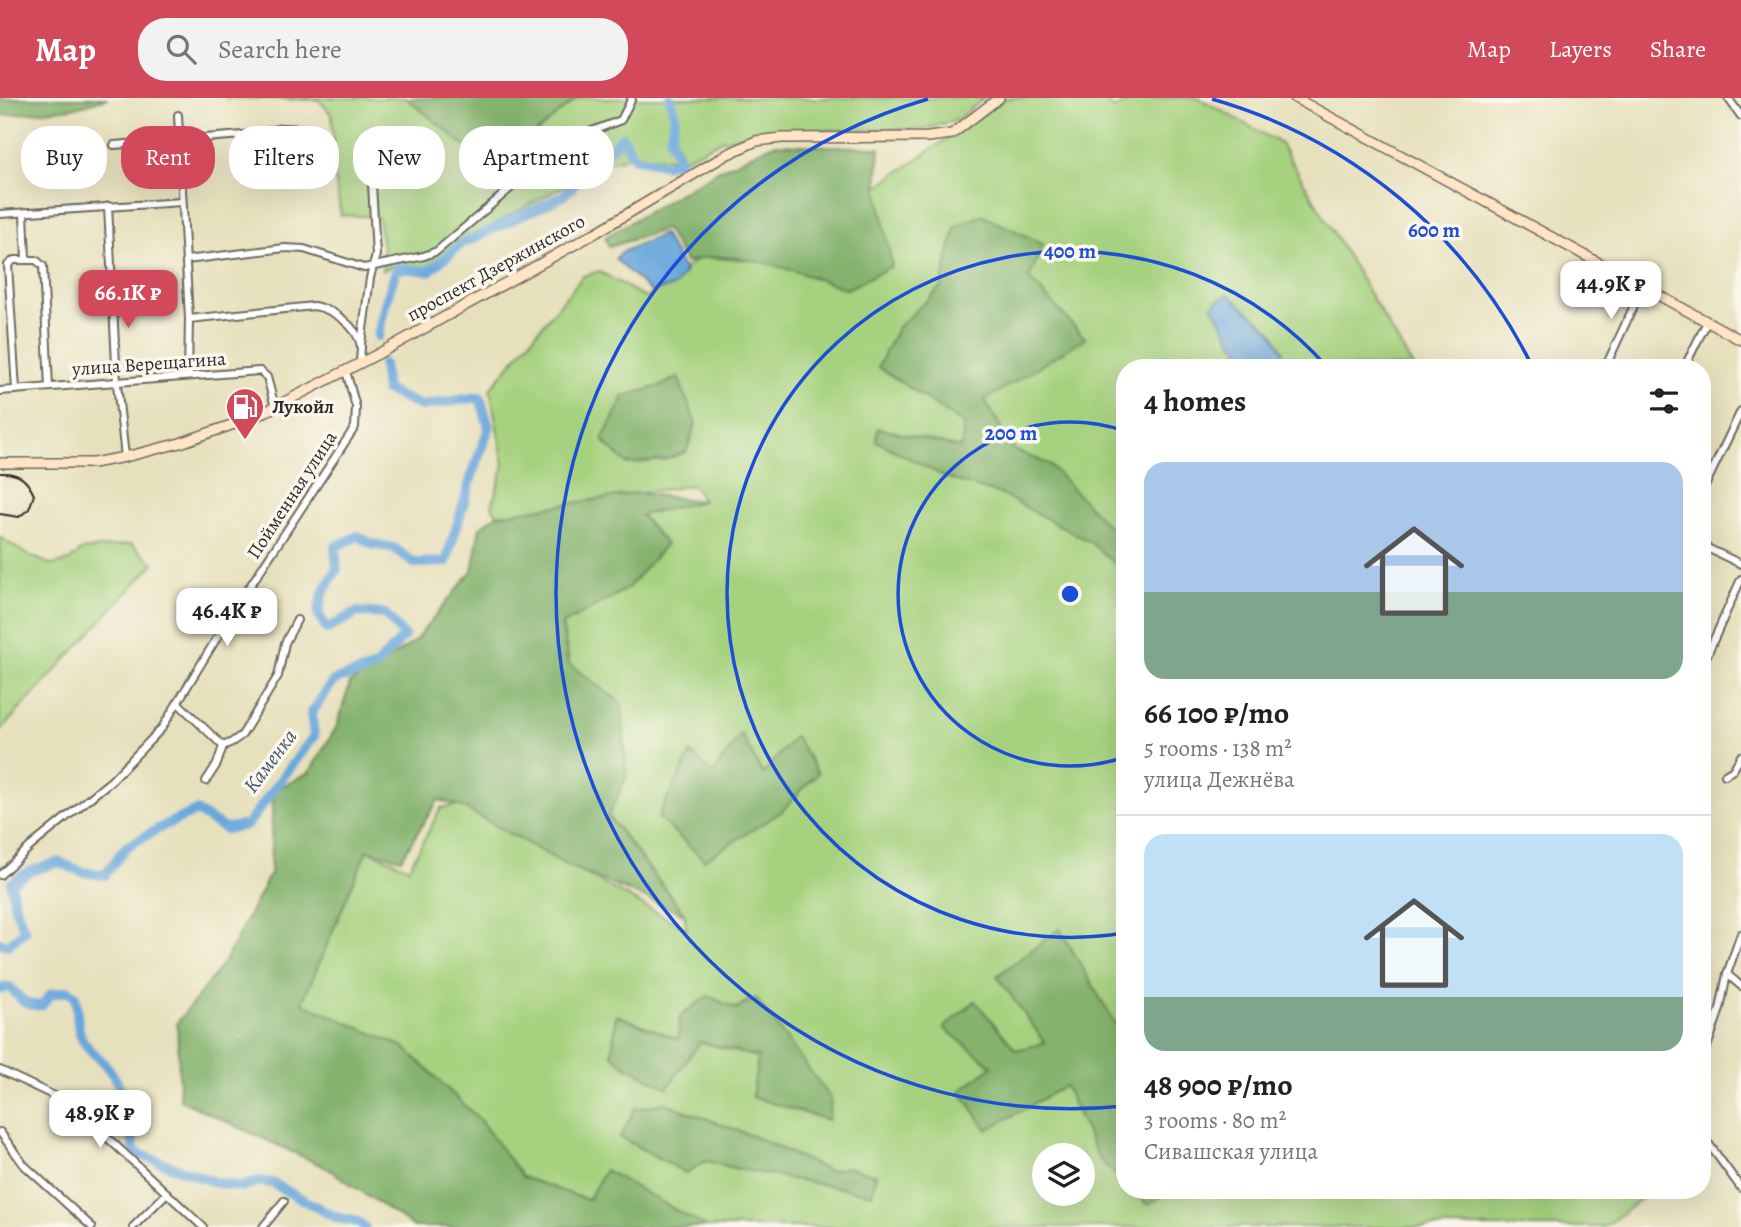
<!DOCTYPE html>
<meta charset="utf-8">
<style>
body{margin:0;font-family:Alegreya,serif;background:#f2f2f2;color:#222;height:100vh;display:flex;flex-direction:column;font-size:26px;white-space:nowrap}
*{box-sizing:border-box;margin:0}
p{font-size:23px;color:#767676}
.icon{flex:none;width:38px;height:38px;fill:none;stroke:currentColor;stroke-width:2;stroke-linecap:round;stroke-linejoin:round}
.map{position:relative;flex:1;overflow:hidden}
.side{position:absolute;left:1116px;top:261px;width:595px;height:840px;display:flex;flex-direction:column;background:#fff;border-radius:28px;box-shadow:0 7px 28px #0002}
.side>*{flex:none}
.guide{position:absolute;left:21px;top:28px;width:665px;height:63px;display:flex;gap:14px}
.tools{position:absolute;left:1032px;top:1045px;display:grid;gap:14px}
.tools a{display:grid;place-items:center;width:63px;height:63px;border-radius:50%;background:#fff;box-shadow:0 7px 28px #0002;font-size:35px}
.price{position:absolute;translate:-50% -60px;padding:0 16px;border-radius:14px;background:#fff;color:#222;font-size:23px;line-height:46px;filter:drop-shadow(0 2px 4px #0008)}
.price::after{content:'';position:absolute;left:50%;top:42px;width:21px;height:16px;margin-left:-10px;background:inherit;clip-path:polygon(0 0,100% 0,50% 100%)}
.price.on{background:#d1495b;color:#fff}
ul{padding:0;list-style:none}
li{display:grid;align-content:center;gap:14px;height:371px;padding:0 28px}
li+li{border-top:2px solid #e0e0e0}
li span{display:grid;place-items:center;height:217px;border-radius:21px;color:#555}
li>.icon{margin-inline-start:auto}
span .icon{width:126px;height:126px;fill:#fffc;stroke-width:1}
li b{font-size:30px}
h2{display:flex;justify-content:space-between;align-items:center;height:84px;padding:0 28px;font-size:30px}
.tag{padding:0 24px;border-radius:28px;background:#fff;box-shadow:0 7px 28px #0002;font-size:24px;line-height:63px}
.tag.on{background:#d1495b;color:#fff}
header{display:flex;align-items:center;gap:42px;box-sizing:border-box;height:98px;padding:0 35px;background:#d1495b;color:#fff}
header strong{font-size:33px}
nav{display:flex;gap:38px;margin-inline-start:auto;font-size:24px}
.search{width:490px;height:63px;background:#f2f2f2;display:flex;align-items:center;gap:18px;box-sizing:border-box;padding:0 24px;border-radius:28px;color:#767676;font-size:26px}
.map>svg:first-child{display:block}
</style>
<header>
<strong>Map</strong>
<div class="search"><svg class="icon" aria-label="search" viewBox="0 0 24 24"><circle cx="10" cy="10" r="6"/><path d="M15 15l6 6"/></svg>Search here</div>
<nav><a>Map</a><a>Layers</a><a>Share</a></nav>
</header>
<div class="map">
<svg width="1741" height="1129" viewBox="0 0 1741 1129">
<rect width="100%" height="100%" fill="#fbf7ec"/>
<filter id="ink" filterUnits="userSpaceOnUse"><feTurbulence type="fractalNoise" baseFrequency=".0143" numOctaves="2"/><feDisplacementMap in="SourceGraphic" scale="14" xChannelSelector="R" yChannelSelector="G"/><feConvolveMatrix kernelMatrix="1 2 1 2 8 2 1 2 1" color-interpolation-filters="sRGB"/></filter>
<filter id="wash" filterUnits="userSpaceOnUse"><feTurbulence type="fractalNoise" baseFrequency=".00686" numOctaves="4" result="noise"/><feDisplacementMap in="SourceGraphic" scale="28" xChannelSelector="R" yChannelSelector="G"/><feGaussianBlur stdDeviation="1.57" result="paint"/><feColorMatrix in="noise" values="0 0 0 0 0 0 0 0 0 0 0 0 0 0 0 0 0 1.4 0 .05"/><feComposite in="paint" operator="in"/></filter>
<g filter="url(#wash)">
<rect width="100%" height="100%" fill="#e7e0bc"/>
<g fill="#a6d17e" stroke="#687e54" stroke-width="2" fill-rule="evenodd">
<path d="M224,0H668L672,19L667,41L675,60L628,59L606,65L497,124L428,175L392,168L382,173L383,148L378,119L341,117L335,81L332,17L319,2Z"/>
<path d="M673,0H984L957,22L924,31L765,33L722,42L684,61L674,40L678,18Z"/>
<path d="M1006,0H1100L1114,11L1136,0H1199L1281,46L1413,269L1125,270V1092H1653L1604,1129H706L605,1072L588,1102L522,1079L479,1021L302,905L367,752L409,770L441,710L458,707L687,831L684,815L595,701L562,526L628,490L665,446L641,417L703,403L693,387L497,417L492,408L504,367L490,291L583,178L599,173L646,200L700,159L765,163L847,191L891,168L877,89ZM748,903L828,1021L752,999L759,960L700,944L612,957L616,917L679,941ZM665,1005L760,1041L829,1073L847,1069L876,1077L872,1095L734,1070L706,1062ZM1045,1057H1083V1096H1045Z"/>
<path d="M0,439L26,456L52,467L69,463L82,452L131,446L154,465L0,633Z"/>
</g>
<g fill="#84b36d" stroke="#586f4c" stroke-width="2">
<path d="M0,0H108L73,10L0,18Z"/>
<path d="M406,0H577L525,44L475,56Z"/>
<path d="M774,46L880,50L877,89L892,168L847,191C804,176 728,146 686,165L666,131L609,149L605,139L718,73Z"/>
<path d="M982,117L1043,146L1029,180L1085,240L985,302L1014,352L1049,366L1107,427L1125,434V474L1090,444L1003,397L947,380L876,343L878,330L961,350L964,326L878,269L897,230L941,189L956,128Z"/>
<path d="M678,279L696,326L686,354L664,362L627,366L602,342L624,298L663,287Z"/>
<path d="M637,395L703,403L641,417L666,446L628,490L562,527L568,565L622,606L626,680L608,718L684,816L568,768L458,707L438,702L401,761L367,752L302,905L404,949L479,1021L522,1079L588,1102L605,1072L706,1129H414L327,1070L180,1002L177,925L225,863L270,776L273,693L309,675L337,628L350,585L414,544L472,473L480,429L497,417Z"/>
<path d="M741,636L763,676L795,638L818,675L781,714L704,762L658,719L691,655L713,675Z"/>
<path d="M1060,831L1125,943V1086L1099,1061L1065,988L987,1032L960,993L992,968L944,930L975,903L1016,952L1045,945L997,878Z"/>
<path d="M708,898L737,911L756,900L831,1001L828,1022L752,999L758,959L700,944L667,990L627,969L612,957L616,917L678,941L680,918Z"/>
<path d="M665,1005L760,1041L829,1073L847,1069L876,1077L872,1096L734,1070L706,1063L686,1075L620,1039L635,1011Z"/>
<path d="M1131,1092H1172L1148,1107Z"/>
</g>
<g fill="#69a7db" stroke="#4a6983" stroke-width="2">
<path d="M663,136L685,173L675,188L651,194L615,161L622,154Z"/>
<path d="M1228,196L1272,233L1283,253L1280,269H1261L1234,246L1212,207Z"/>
</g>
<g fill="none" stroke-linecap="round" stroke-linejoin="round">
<g stroke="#69a7db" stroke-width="10">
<path d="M378,238L385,206L397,170L429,173L461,146L563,98L622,39L635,60L665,67L680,63L670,41L675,19L670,0"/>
<path d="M0,845L8,847L25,833L15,809L11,785L30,773L59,764L82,774L105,777L126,749L167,726L196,713L225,731L247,727L314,638L311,616L333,583L375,569L404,538L385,516L358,514L327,531L318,515L323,495L337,471L335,449L358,438L372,446L394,450L414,465L446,464L474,371L489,330L480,299L421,308L386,292L383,266"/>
<path d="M0,891L10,889C20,900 25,909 42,907L51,896L69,893L75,898C79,912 75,927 82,941C89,954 103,961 111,974C127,997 131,1025 134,1052"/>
<path d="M136,1055L214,1084L242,1089L259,1083L272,1085L335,1119L358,1124L365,1129"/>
</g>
</g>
</g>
<g filter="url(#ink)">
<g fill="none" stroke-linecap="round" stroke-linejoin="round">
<defs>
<g id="street">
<path d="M1728,0L1741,18"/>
<path d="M178,17L189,221L188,278"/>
<path d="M114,47L256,36L281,30L312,31"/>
<path d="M108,108L117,286L125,359"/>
<path d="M0,116L182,104"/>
<path d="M24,116L26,161"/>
<path d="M186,162L285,150L304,151L364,170L424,158L437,153L532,72L579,38L621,22L632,0"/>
<path d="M189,221L314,208C333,211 357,228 361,248C361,253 360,260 360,266"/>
<path d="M361,246L370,180L376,157L372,86"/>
<path d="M1605,270L1643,188"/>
<path d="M1684,270L1707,224"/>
<path d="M16,292L8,167L14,162H36L43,168L49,289"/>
<path d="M0,293L260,273L267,279L275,309"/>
<path d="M1703,392L1741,313"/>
<path d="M1703,448L1741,466"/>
<path d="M1703,566L1741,481"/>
<path d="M178,605L223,648"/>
<path d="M1725,677L1733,672L1741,658"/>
<path d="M206,683L217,666L223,648L232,644L242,637L278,578L285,545L297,522"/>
<path d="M0,777L31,748L112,682L162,630L229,520L355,329L356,309L346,273"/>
<path d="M1727,876L1741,888"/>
<path d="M1703,961L1720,911L1727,876L1741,836"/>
<path d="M0,972L63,1002L96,1029L203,1129"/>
<path d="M0,1034L24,1067L92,1129"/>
<path d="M1703,1038L1741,1090"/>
<path d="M133,1129L167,1095"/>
<path d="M263,1129L284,1103"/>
</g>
<g id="secondary">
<path d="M1295,0L1741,242"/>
<path d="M0,365H93L125,359L180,345L257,318L378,256L597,134L726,57L756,43L782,40L928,39L952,36L999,0"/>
</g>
</defs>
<use href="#street" stroke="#6d6a5e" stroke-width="10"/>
<use href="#secondary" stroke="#6d6a5e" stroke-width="12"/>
<use href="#street" stroke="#fff" stroke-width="6"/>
<use href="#secondary" stroke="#ffe4c6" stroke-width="9"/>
<path stroke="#2b2b2b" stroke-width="2" d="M0,375C18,374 27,381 34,397L29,411L19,419L0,416"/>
</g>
</g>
<g fill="none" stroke="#1d4ed8" stroke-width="3.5">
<path d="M1125 659A172 172 0 1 1 1125 333"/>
<path d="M1124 835A343 343 0 1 1 1327 269"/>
<path d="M1124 1008A515 515 0 0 1 928 1M1212 1A515 515 0 0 1 1531 266"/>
</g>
<defs>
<symbol id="fuel-pin" viewBox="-11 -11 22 30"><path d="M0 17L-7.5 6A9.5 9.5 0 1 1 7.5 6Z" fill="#d1495b" stroke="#fbf7ec"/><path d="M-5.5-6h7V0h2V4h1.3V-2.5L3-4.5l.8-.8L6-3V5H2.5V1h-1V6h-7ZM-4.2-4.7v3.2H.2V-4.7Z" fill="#fff"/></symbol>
</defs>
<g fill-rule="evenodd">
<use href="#fuel-pin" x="223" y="287" width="44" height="60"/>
</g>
<g text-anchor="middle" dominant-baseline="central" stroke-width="7" stroke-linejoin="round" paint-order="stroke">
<g font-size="19" fill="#2b2b2b" stroke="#fbf7ec">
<text transform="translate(496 170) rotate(-29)">проспект Дзержинского</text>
<text transform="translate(149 266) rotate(-4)">улица Верещагина</text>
<text transform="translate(292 397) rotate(-57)">Пойменная улица</text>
</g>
<g font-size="19" font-weight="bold" fill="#2b2b2b" stroke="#fbf7ec" text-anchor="start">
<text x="272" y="309">Лукойл</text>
</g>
<g font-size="21" font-style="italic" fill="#415669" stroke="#fbf7ec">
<text transform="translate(270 663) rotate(-53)">Каменка</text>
</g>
</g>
<circle cx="1070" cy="496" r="10" fill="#1d4ed8" stroke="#fbf7ec" stroke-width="3.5"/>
<g font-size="21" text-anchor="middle" font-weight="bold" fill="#1d4ed8" stroke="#fbf7ec" stroke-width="7" stroke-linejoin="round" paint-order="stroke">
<text x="1434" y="139">600 m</text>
<text x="1070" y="160">400 m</text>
<text x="1011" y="342">200 m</text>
</g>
</svg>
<div class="tools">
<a><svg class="icon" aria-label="layers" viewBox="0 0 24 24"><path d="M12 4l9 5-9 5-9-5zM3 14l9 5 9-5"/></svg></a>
</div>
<b class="price" style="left:1611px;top:223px">44.9K ₽</b>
<b class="price on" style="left:128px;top:232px">66.1K ₽</b>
<b class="price" style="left:227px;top:550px">46.4K ₽</b>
<b class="price" style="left:100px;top:1052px">48.9K ₽</b>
<div class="guide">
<a class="tag">Buy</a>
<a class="tag on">Rent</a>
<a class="tag">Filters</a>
<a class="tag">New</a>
<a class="tag">Apartment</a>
</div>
<section class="side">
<h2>4 homes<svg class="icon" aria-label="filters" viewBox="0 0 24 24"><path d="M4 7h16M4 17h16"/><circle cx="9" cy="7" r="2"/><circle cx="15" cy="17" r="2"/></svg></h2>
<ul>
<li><span style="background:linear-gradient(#a9c7e8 60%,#7fa58c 0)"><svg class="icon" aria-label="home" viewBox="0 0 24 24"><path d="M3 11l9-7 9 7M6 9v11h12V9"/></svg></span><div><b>66 100 ₽/mo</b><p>5 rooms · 138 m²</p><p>улица Дежнёва</p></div></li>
<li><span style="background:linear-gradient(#bfe0f5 75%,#7fa58c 0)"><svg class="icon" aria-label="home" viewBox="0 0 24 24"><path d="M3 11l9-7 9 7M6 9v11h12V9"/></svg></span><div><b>48 900 ₽/mo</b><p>3 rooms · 80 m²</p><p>Сивашская улица</p></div></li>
</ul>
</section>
</div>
